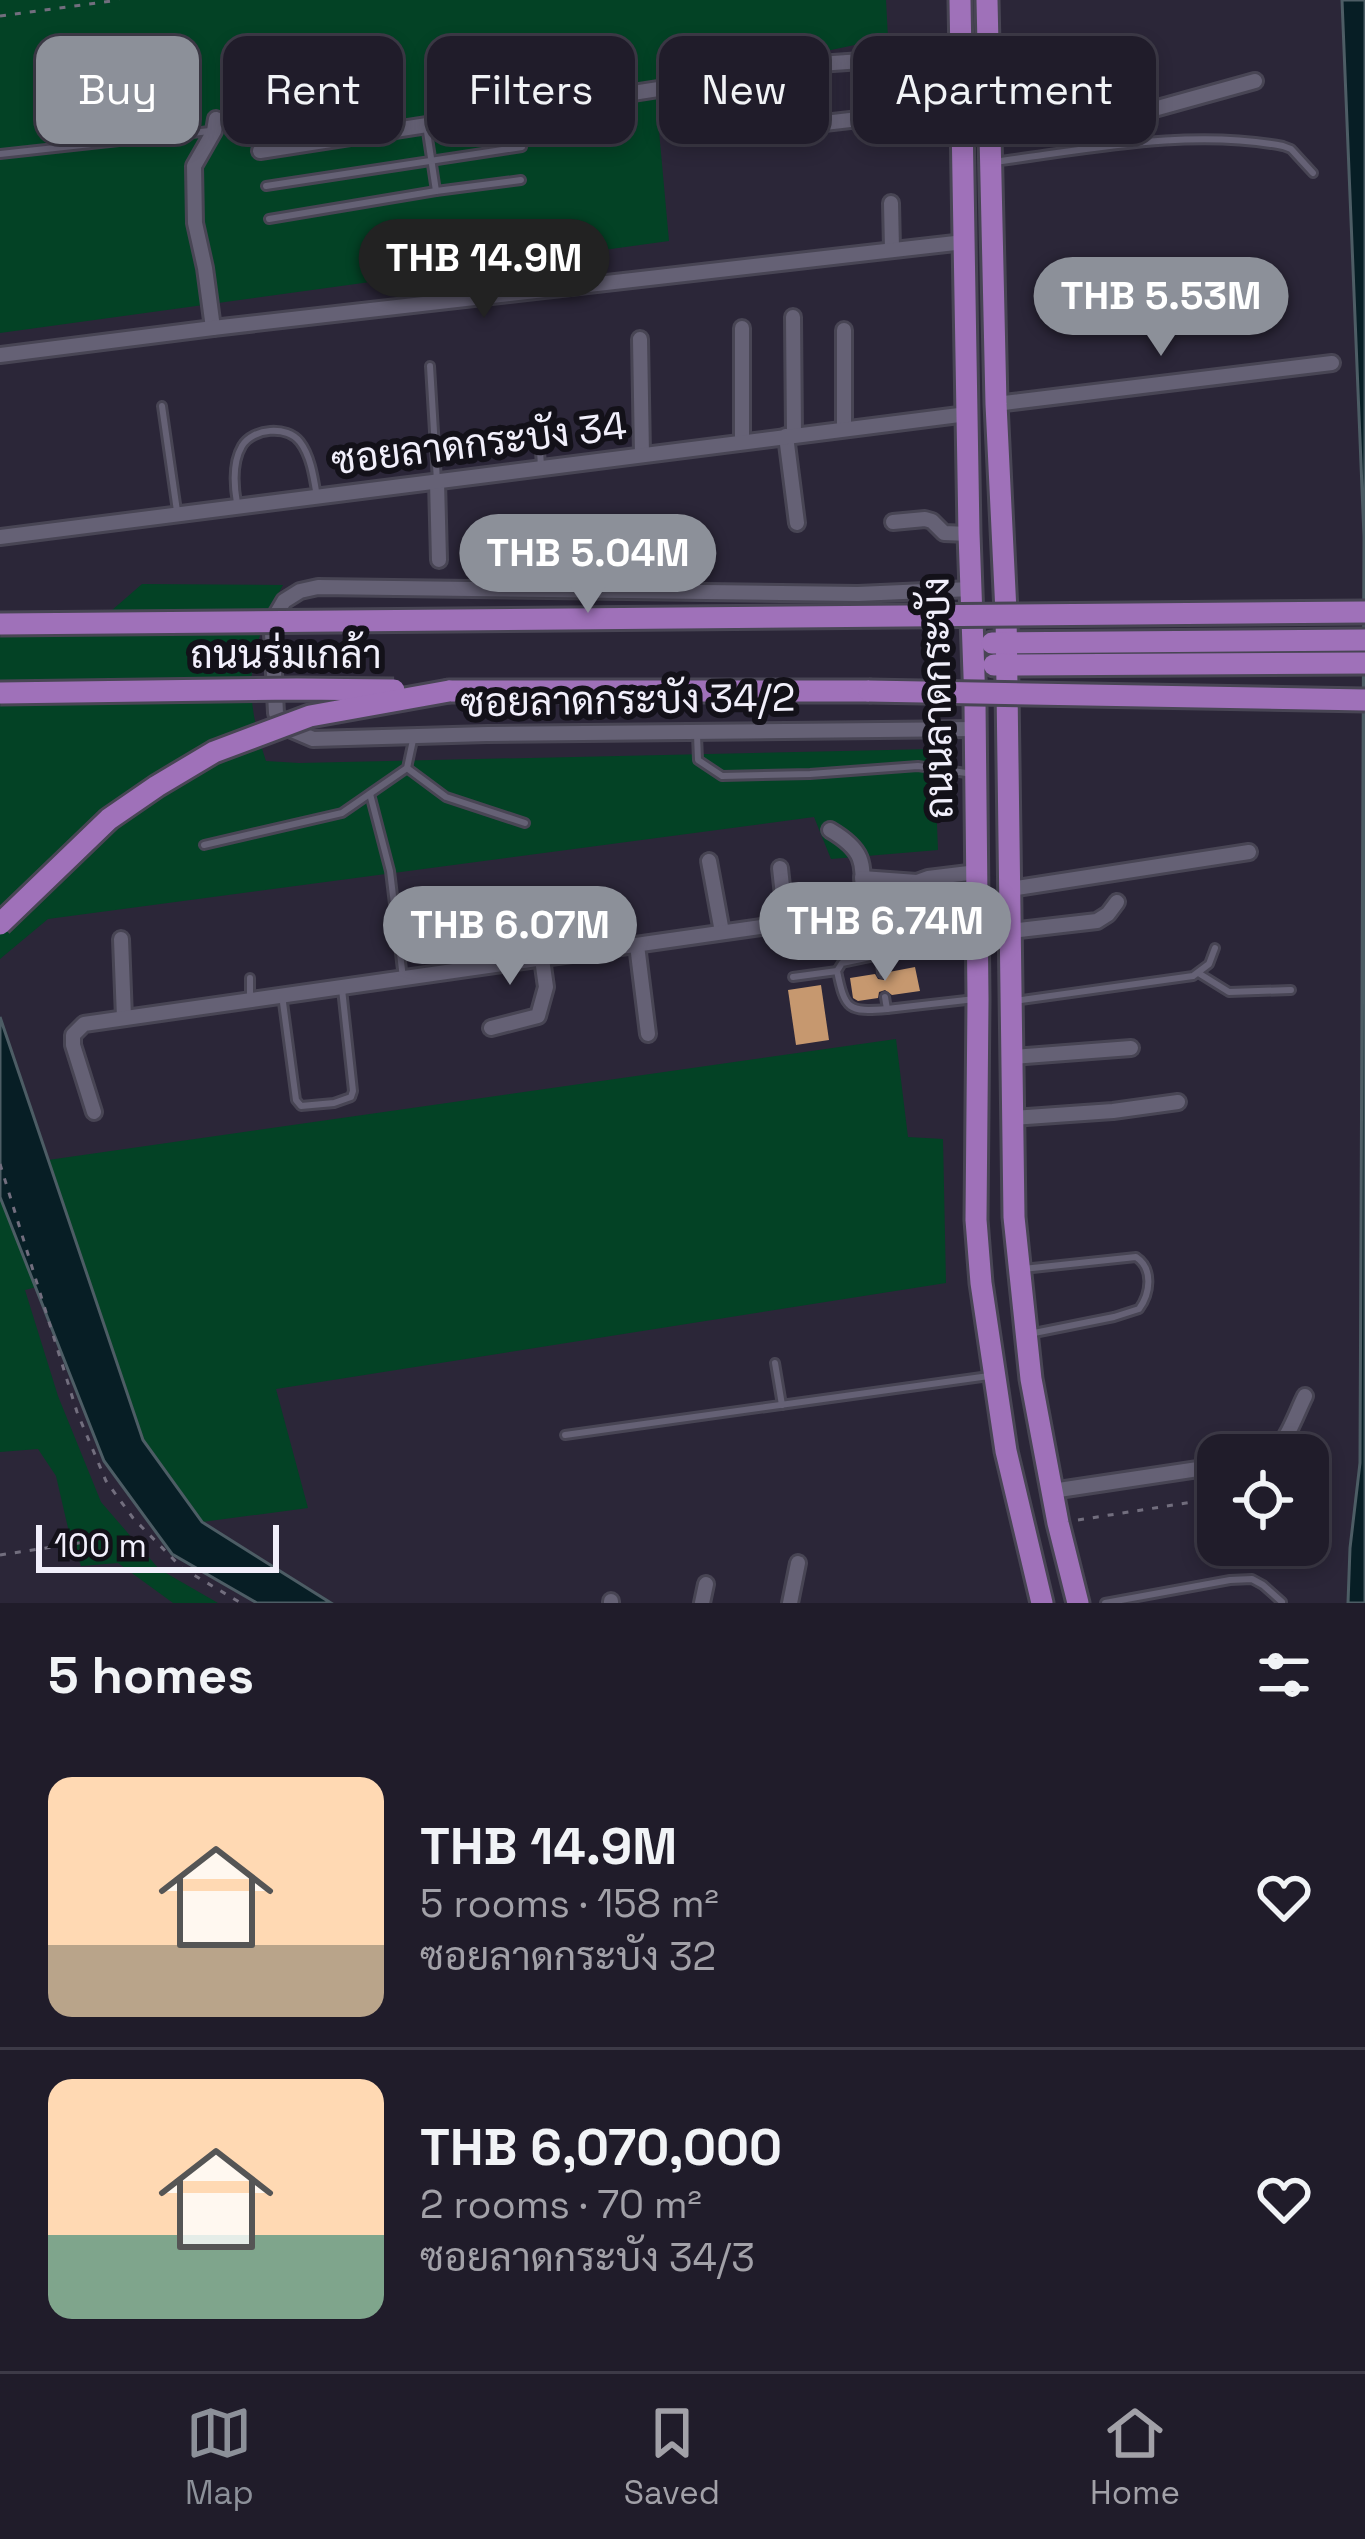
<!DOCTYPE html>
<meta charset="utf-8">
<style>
body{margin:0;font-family:"Space Grotesk",Sarabun,sans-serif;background:#2d2936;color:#f1f3f6;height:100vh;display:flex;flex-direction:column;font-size:45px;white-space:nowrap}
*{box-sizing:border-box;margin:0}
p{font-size:39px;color:#a2a1a8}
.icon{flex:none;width:66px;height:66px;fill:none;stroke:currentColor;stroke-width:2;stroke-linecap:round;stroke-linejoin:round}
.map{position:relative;height:1603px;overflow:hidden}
.details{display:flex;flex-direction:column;background:#201c2a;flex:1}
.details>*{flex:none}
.hud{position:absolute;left:36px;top:36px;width:1293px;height:108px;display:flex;gap:24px}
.buttons{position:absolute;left:1197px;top:1434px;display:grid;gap:24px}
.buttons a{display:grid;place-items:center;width:132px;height:132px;border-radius:24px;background:#201c2a;box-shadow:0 6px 18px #0003,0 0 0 3px #3d3a47;font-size:60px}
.scale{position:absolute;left:36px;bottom:30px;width:243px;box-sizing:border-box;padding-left:12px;border:6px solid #f1effb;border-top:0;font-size:33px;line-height:42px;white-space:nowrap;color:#f1effb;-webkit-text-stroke:9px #131119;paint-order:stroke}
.price{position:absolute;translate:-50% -102px;padding:0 27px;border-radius:42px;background:#8c9099;color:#fff;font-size:39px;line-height:78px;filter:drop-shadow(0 3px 6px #0008)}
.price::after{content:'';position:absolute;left:50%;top:72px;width:36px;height:27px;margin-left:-18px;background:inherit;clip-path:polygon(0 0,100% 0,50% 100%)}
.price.selected{background:#222;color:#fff}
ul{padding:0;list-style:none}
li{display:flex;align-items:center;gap:36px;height:300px;padding:0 48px}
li+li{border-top:3px solid #3d3a47}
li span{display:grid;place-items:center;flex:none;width:336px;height:240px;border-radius:24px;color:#555}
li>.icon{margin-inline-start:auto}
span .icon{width:144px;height:144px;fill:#fffc;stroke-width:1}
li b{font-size:51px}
h2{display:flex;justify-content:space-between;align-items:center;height:144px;padding:0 48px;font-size:51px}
.pill{padding:0 42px;border-radius:24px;background:#201c2a;box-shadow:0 6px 18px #0003,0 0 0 3px #3d3a47;font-size:42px;line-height:108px}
.pill.selected{background:#8c9099;color:#fff}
.tab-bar{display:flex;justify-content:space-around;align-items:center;height:168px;border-top:3px solid #3d3a47;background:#201c2a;font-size:33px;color:#a2a1a8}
.tab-bar a{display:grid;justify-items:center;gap:6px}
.tab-bar .selected{color:#8c9099}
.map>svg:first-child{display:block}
</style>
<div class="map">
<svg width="1365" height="1603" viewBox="0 0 1365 1603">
<rect width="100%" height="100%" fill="#2b2638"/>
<g fill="#034225">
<path d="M0,0H886L888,38L655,87L669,241L0,333Z"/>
<path d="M142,584L283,585C247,651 242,690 266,761L299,763L934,749L938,850L831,859L814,817L48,919L0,959V624H96Z"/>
<path d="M896,1039L908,1137L943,1139L946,1283L276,1389L308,1508L202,1522L143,1440L48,1160Z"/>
<path d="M0,1197L36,1287L25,1290L58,1396L101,1502L159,1569L218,1603H173L118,1563L81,1566L68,1528L56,1476L38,1449L0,1452Z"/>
</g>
<g fill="#071e25" stroke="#4d5d65" stroke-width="3">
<path d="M1342,0H1365V1603H1348L1350,1548L1360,1463L1364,537Z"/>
<path d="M0,1017L143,1440L202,1522L331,1603H257L172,1554L104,1461L0,1197Z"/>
</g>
<g fill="#c6986f">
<path d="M915,967L920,991L892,995L885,990L879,992L878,998L858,1001L853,998L850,978L875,974L878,979L884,980L889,972Z"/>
<path d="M821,985L829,1040L796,1045L788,990Z"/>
</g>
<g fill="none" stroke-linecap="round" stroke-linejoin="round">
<defs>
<g id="lane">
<path d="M426,125L436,191L521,180"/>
<path d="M0,154L210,131"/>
<path d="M993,162C1087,150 1188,128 1283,146L1291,149L1313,173"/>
<path d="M266,186L522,147"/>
<path d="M269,219L436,191"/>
<path d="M430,366L437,481"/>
<path d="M162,406L177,511"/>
<path d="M538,416L541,467"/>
<path d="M237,503C234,486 232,463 242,446C253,428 287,425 300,442C311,456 314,479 317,497"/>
<path d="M697,735L698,760L722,776L810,774L918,766L973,774"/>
<path d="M407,768L446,797L525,823"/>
<path d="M370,794L390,871L403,978"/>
<path d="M204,845L342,813L407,768L413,740"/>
<path d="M880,955L842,963L837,971C845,1010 848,1012 887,1009"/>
<path d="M882,973L880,955L971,938"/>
<path d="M1200,974L1229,992L1291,990"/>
<path d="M793,977L837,971"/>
<path d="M250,978V998"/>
<path d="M282,995L296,1100L301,1106L334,1103L351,1097L353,1091L342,989"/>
<path d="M885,997L887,1009L975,999"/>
<path d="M1014,1001L1193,976L1209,964L1215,948"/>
<path d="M1023,1269L1136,1257C1154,1269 1150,1294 1139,1309L1114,1317L1034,1333"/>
<path d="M775,1363L782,1405"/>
<path d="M565,1435L989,1376"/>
<path d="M1105,1603L1230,1580L1252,1579L1263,1585L1282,1602"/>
</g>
<g id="street">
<path d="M988,119L1154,109L1255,81"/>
<path d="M764,130L962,107"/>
<path d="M260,151L819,64L961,54"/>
<path d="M891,203L892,249"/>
<path d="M793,317L794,435"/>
<path d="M213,328L205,268L195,223L194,166L214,131L216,119"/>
<path d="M640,339L642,455"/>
<path d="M0,355L213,328L964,242"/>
<path d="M996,404L1332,363"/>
<path d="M844,429V330"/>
<path d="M786,436L797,523"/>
<path d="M742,442V328"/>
<path d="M437,481L439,560"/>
<path d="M893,522L925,519L932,521L944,533L969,534"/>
<path d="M0,537L967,414"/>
<path d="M971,589L858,594L318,587L300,591L284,601L277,613L272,633L276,713L285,727L313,739L487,734L975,729"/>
<path d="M830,830C871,854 862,868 861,912"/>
<path d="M709,861L722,932"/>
<path d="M780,868L786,923"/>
<path d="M862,878L917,882"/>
<path d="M1010,889L1249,852"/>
<path d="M912,904L917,882L928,878L977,872"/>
<path d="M1011,931L1097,921L1108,914L1117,902"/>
<path d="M121,939L124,1018"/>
<path d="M637,945L648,1034"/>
<path d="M491,1028L538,1016L546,987L542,959"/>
<path d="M1013,1057L1131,1048"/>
<path d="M94,1112L73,1045V1035L84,1024L977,896"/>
<path d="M1013,1118L1113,1111L1178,1102"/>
<path d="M1270,1455C1288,1441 1295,1416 1305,1396"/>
<path d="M1052,1491L1218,1466"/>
<path d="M611,1603V1601"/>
<path d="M702,1603L706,1584"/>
<path d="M790,1603L798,1563"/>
</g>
<g id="primary">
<path d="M960,0L969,534L975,703L978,999L976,1220L981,1283L1006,1451L1042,1603"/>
<path d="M987,0L996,404L1006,612L1014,1217L1031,1379L1058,1523L1078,1603"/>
<path d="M992,643L1365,640"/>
<path d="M994,665L1365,663"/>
<path d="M449,691H869"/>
</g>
</defs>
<use href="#lane" stroke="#484554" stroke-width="12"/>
<use href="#street" stroke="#484554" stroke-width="20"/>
<use href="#primary" stroke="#484554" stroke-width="27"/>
<g stroke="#726e7e" stroke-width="3" stroke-dasharray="6 9" stroke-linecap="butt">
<path d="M0,16L119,0"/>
<path d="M0,1164L77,1412L106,1481L133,1518L182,1568L241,1603"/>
<path d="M1308,1518L1331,1526"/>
<path d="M1078,1520L1218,1498"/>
<path d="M0,1555L92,1541"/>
</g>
<use href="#lane" stroke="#656175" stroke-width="6"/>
<use href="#street" stroke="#656175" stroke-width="14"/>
<use href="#primary" stroke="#9f71b9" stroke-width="21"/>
<defs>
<g id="primary-bridge">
<path d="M0,624L1365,612"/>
<path d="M869,691L1365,700"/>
<path d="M0,693L297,689L394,690"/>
<path d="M0,924L109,819L157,786L214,752L310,716L449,691"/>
</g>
</defs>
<use href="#primary-bridge" stroke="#484554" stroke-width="27" stroke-linecap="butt"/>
<use href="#primary-bridge" stroke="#9f71b9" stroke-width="21"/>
</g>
<g text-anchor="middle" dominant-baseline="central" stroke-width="12" stroke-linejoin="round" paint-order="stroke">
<g font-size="39" fill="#f1effb" stroke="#131119">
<text transform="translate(479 443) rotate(-7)">ซอยลาดกระบัง 34</text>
<text x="286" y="654">ถนนร่มเกล้า</text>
<text transform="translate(937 698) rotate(-91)">ถนนลาดกระบัง</text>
<text transform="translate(628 700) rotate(-1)">ซอยลาดกระบัง 34/2</text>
</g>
</g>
</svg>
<div class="buttons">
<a><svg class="icon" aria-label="locate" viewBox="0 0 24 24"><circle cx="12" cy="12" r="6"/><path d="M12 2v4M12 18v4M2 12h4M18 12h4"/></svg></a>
</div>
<div class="scale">100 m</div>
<b class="price selected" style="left:484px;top:321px">THB 14.9M</b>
<b class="price" style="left:1161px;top:359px">THB 5.53M</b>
<b class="price" style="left:588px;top:616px">THB 5.04M</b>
<b class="price" style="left:885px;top:984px">THB 6.74M</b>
<b class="price" style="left:510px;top:988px">THB 6.07M</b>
<div class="hud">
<a class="pill selected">Buy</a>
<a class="pill">Rent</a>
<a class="pill">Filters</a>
<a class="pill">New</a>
<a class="pill">Apartment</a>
</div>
</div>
<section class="details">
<h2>5 homes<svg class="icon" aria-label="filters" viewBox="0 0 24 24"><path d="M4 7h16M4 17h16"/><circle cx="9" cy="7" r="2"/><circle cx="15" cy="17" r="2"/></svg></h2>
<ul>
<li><span style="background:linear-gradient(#ffd9b3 70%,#b9a48a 0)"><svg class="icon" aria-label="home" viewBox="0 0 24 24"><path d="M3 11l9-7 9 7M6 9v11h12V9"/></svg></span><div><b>THB 14.9M</b><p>5 rooms · 158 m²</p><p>ซอยลาดกระบัง 32</p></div><svg class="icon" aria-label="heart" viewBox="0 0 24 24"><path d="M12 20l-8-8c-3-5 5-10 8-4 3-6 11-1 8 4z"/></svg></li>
<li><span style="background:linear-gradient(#ffd9b3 65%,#7fa58c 0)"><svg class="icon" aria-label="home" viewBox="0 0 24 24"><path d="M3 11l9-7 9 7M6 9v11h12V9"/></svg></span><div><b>THB 6,070,000</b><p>2 rooms · 70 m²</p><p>ซอยลาดกระบัง 34/3</p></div><svg class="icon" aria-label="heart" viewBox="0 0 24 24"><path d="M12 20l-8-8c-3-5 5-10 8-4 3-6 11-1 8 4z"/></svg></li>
</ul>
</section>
<nav class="tab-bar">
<a class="selected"><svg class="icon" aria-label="map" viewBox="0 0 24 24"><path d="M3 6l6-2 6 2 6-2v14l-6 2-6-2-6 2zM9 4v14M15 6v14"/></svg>Map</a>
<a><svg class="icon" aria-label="saved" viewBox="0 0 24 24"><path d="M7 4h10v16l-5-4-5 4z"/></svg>Saved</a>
<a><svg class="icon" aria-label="home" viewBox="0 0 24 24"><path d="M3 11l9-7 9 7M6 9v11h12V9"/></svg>Home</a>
</nav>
